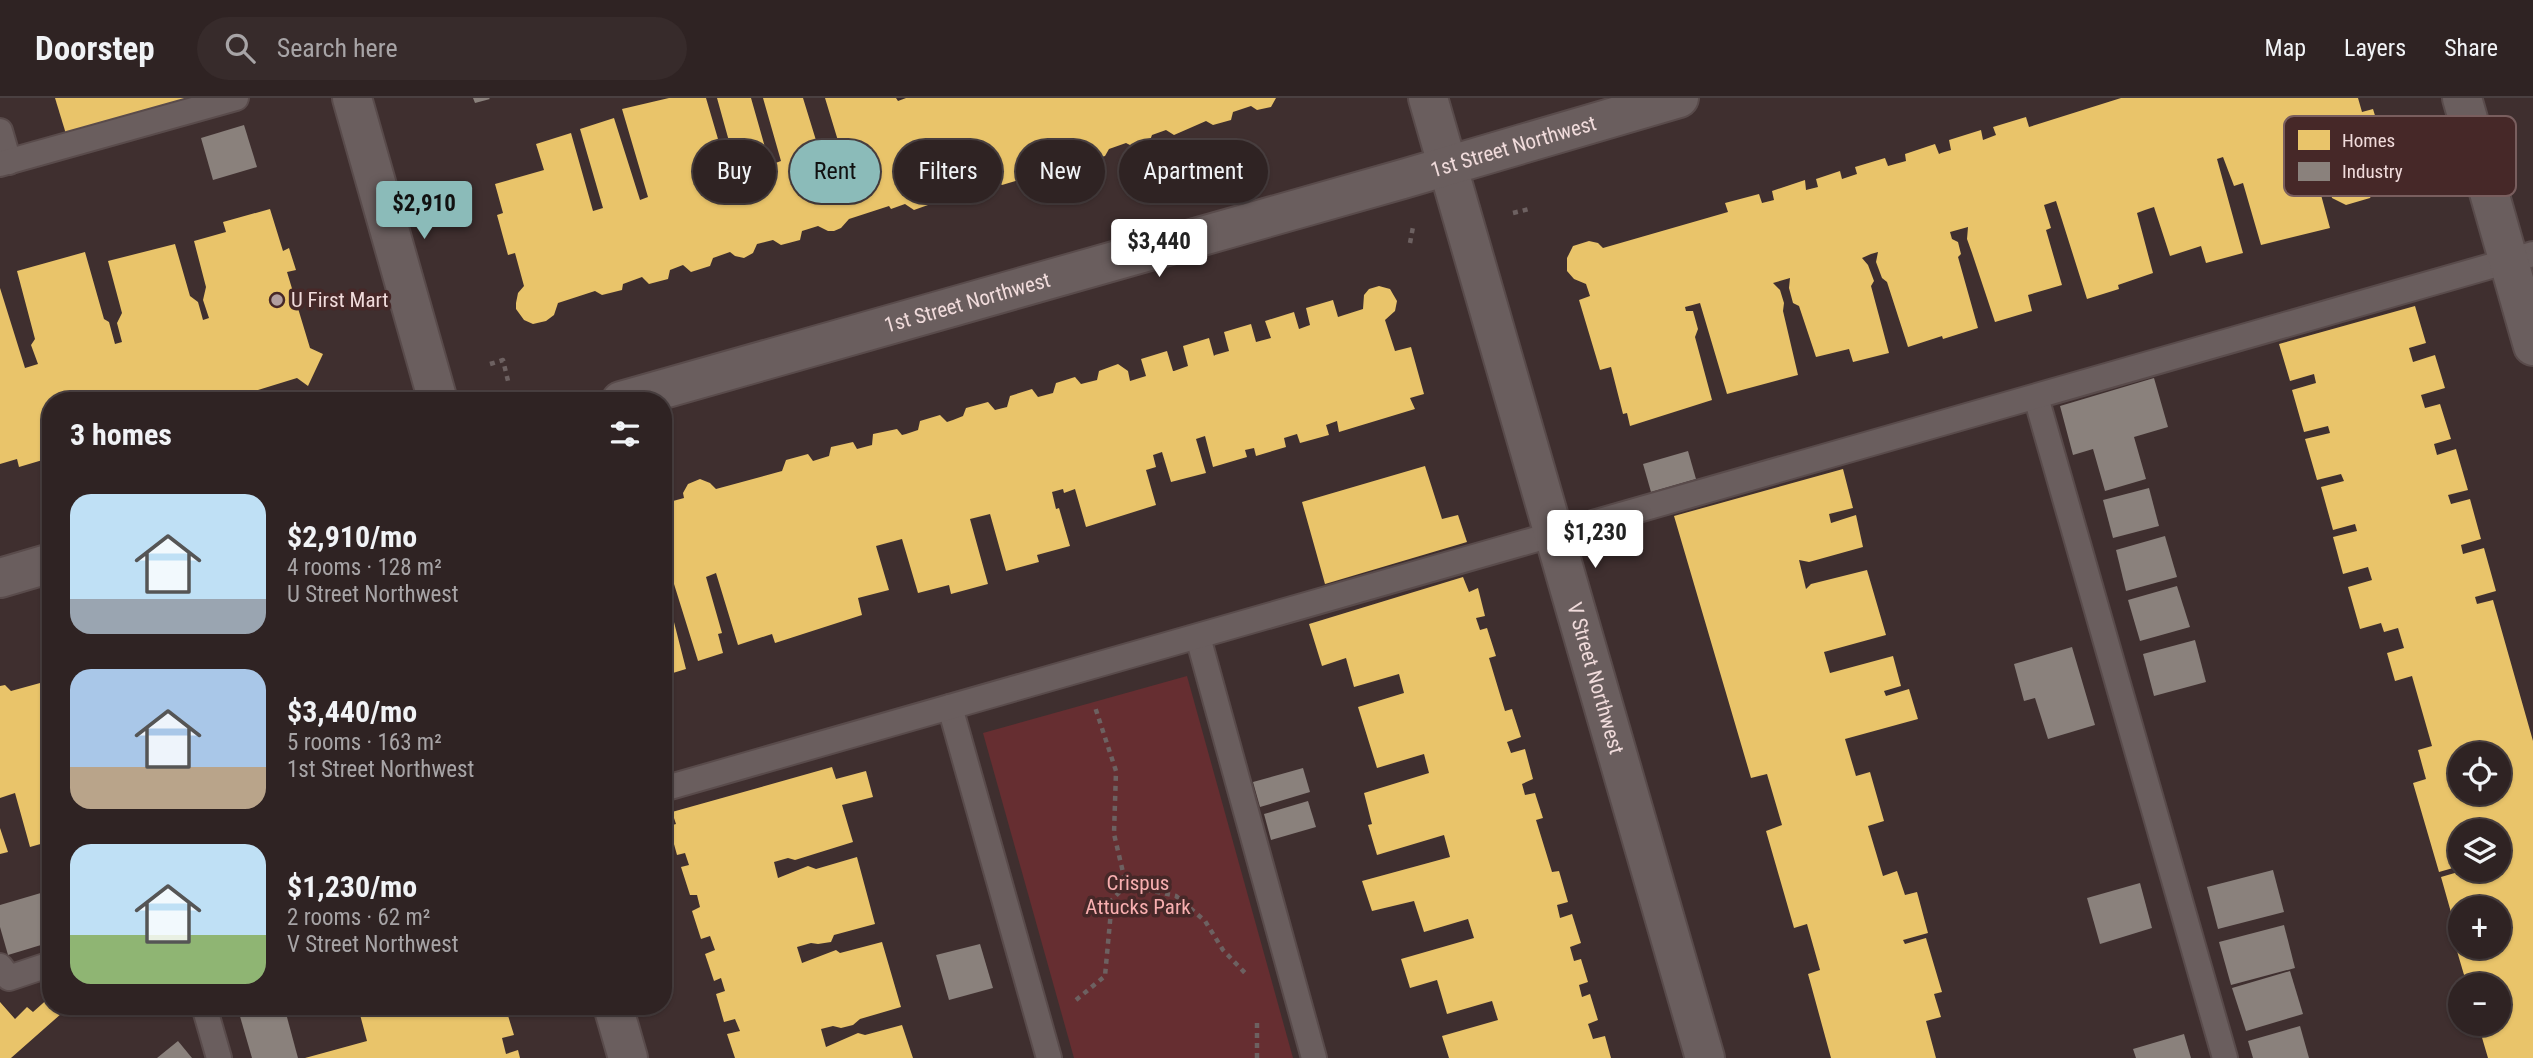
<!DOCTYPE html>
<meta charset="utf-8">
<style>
body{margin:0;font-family:"Roboto Condensed",sans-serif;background:#372b2b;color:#f1f3f6;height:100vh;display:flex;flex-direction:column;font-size:26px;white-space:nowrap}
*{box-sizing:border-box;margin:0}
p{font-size:23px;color:#a7a4a6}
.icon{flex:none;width:38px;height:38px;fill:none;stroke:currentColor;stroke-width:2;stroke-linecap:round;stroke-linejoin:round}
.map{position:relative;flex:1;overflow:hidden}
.drawer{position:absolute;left:42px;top:294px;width:630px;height:623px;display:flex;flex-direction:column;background:#2f2323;border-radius:28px;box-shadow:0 2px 5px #0004,0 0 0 2px #4a4041}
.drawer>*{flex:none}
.banner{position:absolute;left:693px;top:42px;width:665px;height:63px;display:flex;gap:14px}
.tools{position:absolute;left:2448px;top:644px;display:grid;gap:14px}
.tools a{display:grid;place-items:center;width:63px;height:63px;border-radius:50%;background:#2f2323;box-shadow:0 2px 5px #0004,0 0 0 2px #4a4041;font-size:35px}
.price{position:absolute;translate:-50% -60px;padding:0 16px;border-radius:7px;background:#fff;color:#222;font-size:23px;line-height:46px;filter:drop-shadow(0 2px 4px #0008)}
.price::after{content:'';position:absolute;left:50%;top:42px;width:21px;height:16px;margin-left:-10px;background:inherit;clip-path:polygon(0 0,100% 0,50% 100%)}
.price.active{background:#8bbbb9;color:#111}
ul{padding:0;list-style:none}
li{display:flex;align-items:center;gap:21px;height:175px;padding:0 28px}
li span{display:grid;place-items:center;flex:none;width:196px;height:140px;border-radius:21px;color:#555}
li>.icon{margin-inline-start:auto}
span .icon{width:84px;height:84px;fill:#fffc;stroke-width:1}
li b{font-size:30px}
h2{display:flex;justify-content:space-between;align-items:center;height:84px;padding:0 28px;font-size:30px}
.tag{padding:0 24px;border-radius:32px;background:#2f2323;box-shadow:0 2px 5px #0004,0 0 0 2px #4a4041;font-size:24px;line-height:63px}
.tag.active{background:#8bbbb9;color:#111}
header{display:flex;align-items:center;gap:42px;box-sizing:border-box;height:98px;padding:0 35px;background:#2f2323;border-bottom:2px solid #4a4041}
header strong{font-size:33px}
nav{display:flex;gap:38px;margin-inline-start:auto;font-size:24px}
.search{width:490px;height:63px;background:#372b2b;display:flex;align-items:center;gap:18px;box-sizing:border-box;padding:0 24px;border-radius:38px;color:#a7a4a6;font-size:26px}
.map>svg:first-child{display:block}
</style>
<header>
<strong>Doorstep</strong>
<div class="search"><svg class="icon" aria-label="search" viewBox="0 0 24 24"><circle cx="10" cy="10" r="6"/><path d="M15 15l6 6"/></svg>Search here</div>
<nav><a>Map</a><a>Layers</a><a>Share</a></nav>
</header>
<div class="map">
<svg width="2533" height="960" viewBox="0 0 2533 960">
<rect width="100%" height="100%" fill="#3f2f2f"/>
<path fill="#662e31" d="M1187,578L1293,960H1074L983,635Z"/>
<g fill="#e9c46a" fill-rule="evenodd">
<path d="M55,0H193L66,36Z"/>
<path d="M669,0H706L728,75L737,72L717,0H751L770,67L781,63L763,0H803L819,52L839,46L825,0H896L898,3L906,0H1276L1271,9L1257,12L1251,8L1233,14L1231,22L1213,27L1206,23L1174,37L1166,32L1152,37L1149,45L1132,48L1126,45L1109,51L1105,58L1091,62L1081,57L1067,62L1063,70L1045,76L1038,70L1022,76L1019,82L1002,87L994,82L978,87L974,94L955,100L947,95L931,100L928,107L914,112L905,106L891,111L889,108L849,121L841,130L834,133H828L818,128L802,133L800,142L781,147L773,142L757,146L753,155L744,160L735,158L730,154L713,160L710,168L691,174L683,167L670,172L668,181L649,186L642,179L623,186L622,192L602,197L595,193L558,205L554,217L546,223L533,226L524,222L516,211V205L518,195L524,188L515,155L508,157L497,117L503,115L495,86L544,72L536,46L571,35L593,113L603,110L580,31L614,20L640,102L648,99L622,11Z"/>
<path d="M2121,0H2358L2362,14L2373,11L2384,47L2370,52L2379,85L2370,100L2346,107L2332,100L2311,31L2304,34L2330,130L2261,147L2243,85L2234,88L2223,59L2217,61L2243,155L2206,165L2201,148L2170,158L2154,109L2145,112L2137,115L2153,175L2118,187L2119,191L2087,201L2056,103L2044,107L2051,130L2046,132L2062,187L2028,197L2032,213L1995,224L1972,155L1967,141L1968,129L1950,134L1952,141L1958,144L1961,156L1958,159L1978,230L1943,241L1942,238L1908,249L1887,184L1882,180L1876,164L1878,154L1871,156L1862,160L1868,167L1874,183L1871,188L1889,255L1853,264L1849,251L1816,259L1799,208L1793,205L1789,190L1790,180L1773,185L1780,192L1784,205L1783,213L1798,277L1727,296L1700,205L1685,209L1686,213H1693L1698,231L1695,239L1712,302L1630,328L1627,315L1623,316L1611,269L1600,272L1579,202L1590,198L1586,186L1574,181L1567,173V160L1573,148L1589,143L1598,145L1603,150L1728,114L1725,105L1759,96L1762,105L1774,102L1772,93L1805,82L1806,92L1818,89L1816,81L1840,73L1842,81L1857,76L1855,69L1885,60L1888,68L1906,63L1905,56L1935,46L1939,56L1941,55L1951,52L1949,42L1981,32L1983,42L1996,37L1993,29L2026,19L2029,29Z"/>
<path d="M270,111L283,153L289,150L296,172L287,174L310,250L323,256L308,288L297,280L258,292L260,301L253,303H51V349L43,351L46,361L19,369L17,361L0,366V190L25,270L38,266L31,247L35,241L17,173L85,154L104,221L109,224L115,246L122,244L117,225L122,215L108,163L175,146L190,198L198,204L203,222L209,220L203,202L206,189L194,143L226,134L223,124Z"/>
<path d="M1379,188L1390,191L1397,203L1395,213L1385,222L1395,253L1411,249L1424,296L1410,300L1415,311L1339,334L1337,323L1326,327L1329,337L1300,345L1297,336L1284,340L1286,349L1256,358L1254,350L1245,352L1247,359L1213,369L1205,338L1196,341L1206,375L1171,384L1162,354L1153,357L1156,369L1146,372L1156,407L1086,429L1075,391L1064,395L1063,391L1052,394L1056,411L1059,410L1070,448L1037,457L1039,464L1006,473L990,416L970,421L988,486L951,496L949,487L918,495L902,441L876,448L889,492L858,500L862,517L775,545L772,536L738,547L716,475L706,479L722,535L718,536L723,555L698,563L674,486L665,489L686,571L663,578V397L673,403L684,400L683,395L688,386L700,381L710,385L716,391L782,373L786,362L808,356L813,363L829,358L831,349L853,344L857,351L872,347L873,336L897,331L902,337L906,336L918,332L920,323L940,317L947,324L953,322L963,318L966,310L988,304L995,312L1007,309L1010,298L1032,291L1038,299L1053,295L1056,285L1075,279L1081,286L1097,282L1099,273L1118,266L1128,273L1130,283L1146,278L1141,261L1167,253L1173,273H1174L1188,268L1183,248L1209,240L1214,258L1215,257L1229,253L1224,234L1251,226L1256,244L1271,240L1265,223L1294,214L1299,231L1310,227L1306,210L1333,202L1338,219L1341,218L1363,211L1364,197L1369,191Z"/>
<path d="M2415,208L2426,245L2409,250L2413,264L2435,257L2445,290L2421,297L2425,310L2440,306L2451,341L2434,346L2437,357L2456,351L2468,392L2448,397L2451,406L2470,401L2481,441L2461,447L2463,456L2484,450L2496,493L2475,499L2477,506L2493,502L2533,643V960H2488L2478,926H2499V887H2467L2449,826L2454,825L2441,779L2465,772H2499V733H2460V768L2439,774L2413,685L2426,681L2418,652L2432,648L2412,578L2395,583L2387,555L2404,550L2398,530L2384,534L2381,525L2360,531L2348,489L2372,482L2368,469L2343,476L2333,439L2357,433L2355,426L2333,432L2321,389L2344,383L2341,376L2317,382L2305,341L2330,335L2328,328L2304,334L2292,292L2316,285L2314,276L2290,283L2279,246ZM2460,656H2499V695H2460ZM2460,810H2499V849H2460Z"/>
<path d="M1425,368L1442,421L1458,417L1467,444L1325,486L1302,404Z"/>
<path d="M1843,371L1853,410L1829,416L1831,425L1856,417L1863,449L1809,464L1799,462L1806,491L1811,486L1867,472L1886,537L1824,554L1830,575L1893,558L1901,588L1884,593L1886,598L1909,591L1918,621L1845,641L1856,678L1870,674L1884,723L1868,728L1883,778L1897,773L1905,797L1917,794L1928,835L1903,842L1905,846L1926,840L1942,894L1934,896L1941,919L1926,923L1936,960H1831L1808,876L1820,872L1807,826L1794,830L1766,733L1782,727L1767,676L1751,680L1674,418Z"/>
<path d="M1463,479L1469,494L1478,490L1485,518L1476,520L1480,532L1487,530L1496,558L1489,560L1505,613L1512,611L1521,639L1507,644L1511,655L1525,651L1533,681L1522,686L1525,697L1535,695L1543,720L1536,722L1552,774L1559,773L1568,804L1557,807L1560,820L1572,816L1581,845L1570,849L1574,863L1581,861L1588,884L1579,887L1582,899L1590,896L1598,922L1588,926L1593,941L1605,938L1611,960H1449L1442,938L1498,922L1492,903L1447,916L1437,882L1410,890L1401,861L1474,840L1468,821L1424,834L1414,803L1372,813L1362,783L1450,759L1444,737L1377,757L1368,727L1372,726L1364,695L1429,675L1424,656L1377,670L1358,609L1404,595L1399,576L1354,589L1346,560L1322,568L1309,526Z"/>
<path d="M51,582V743L30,749L15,695L0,700V588L5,587L11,593Z"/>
<path d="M832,669L836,681L866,673L873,699L842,707L853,744L795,762L788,760L774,764L778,780L808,768L816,771L857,759L875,826L834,837L831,844L818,846L811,845L797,849L802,865L836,852L840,855L882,844L901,909L860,921L853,927L841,930L833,928L821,931L826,949L858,935L865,937L902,927L913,960H735L727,936L740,933L735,921L724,924L716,896L725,893L721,880L714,883L705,856L715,852L710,838L701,841L692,813L700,809L697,797H690L681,769L689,767L685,755L677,757L669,728L676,726L672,714Z"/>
<path d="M0,730L8,754L0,756Z"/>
<path d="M51,898V908H70L11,960H0V904L15,921L27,909L33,914Z"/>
<path d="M360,908H505L514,937L502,940L506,956L518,952L520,960H305L367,943L358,909Z"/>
</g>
<g fill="#8a817c">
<path d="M473,0H489L490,1L475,5Z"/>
<path d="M244,27L257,69L213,82L201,40Z"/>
<path d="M2154,280L2168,329L2134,339L2146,381L2105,393L2093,351L2073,357L2060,308Z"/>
<path d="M1688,353L1696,381L1651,394L1643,366Z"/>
<path d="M2149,390L2159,428L2113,440L2103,402Z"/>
<path d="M2165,438L2177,479L2126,493L2116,452Z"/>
<path d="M2177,488L2190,529L2140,543L2128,502Z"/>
<path d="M2195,542L2206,584L2154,598L2143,556Z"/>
<path d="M2072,549L2095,627L2048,641L2035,600L2024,603L2014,566Z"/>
<path d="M1303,670L1310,694L1260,709L1253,684Z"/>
<path d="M1308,703L1316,729L1271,742L1264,716Z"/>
<path d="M2273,772L2284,814L2218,831L2207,789Z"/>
<path d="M2140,785L2152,830L2100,846L2087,800Z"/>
<path d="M51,792V844L8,857L0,829V807Z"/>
<path d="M2284,827L2295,870L2231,887L2219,844Z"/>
<path d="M980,846L993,890L949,902L936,857Z"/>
<path d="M2290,873L2303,916L2246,933L2232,890Z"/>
<path d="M237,908H284L298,960H252Z"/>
<path d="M2300,928L2309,960H2253L2248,943Z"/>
<path d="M2184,936L2191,960H2136L2133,951Z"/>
<path d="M178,943L192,960H157Z"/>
</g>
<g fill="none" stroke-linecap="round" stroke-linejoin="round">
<defs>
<g id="service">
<path d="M0,33L9,64"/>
<path d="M0,66L236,0"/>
<path d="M2036,299L2225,960"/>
<path d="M1198,539L1314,960"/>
<path d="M950,609L1049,960"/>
<path d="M663,691L2533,156"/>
<path d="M0,868L9,880L51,866"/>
<path d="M204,908L219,960"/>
</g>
<g id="minor">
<path d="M352,0L438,303"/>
<path id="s1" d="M1428,0L1705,960"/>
<path d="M2462,0L2533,248"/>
<path d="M613,908L628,960"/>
</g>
<g id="tertiary">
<path id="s2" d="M621,303L1403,81L1679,0"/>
<path d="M0,480L51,465"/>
</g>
</defs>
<use href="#service" stroke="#594b4b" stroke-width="28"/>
<use href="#minor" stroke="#594b4b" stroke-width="42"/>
<use href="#tertiary" stroke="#594b4b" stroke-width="42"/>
<g stroke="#6d6161" stroke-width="4.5" stroke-dasharray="5 5" stroke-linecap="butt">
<path d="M1513,115L1529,111"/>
<path d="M1410,145L1413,129"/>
<path d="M490,266L503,262L508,283"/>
<path d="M379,303L378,298L384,296"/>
<path d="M1126,787L1176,798L1205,823L1223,852L1246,876"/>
<path d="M1076,902L1105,878L1112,802L1126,787L1114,736L1116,673L1095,609"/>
<path d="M1257,960V920"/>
</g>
<use href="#service" stroke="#6a5e5e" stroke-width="24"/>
<use href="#minor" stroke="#6a5e5e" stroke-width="38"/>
<use href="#tertiary" stroke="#6a5e5e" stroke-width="38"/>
</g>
<circle fill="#b29f9f" stroke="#462828" stroke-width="2.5" cx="277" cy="202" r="7"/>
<g text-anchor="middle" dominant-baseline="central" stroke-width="7" stroke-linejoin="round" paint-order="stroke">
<g font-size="21" fill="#f0dbdb" stroke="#462828">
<text stroke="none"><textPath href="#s2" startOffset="928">1st Street Northwest</textPath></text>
<text stroke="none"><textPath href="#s2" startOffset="360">1st Street Northwest</textPath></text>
<text stroke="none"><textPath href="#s1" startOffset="604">V Street Northwest</textPath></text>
</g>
<g font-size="21" fill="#f0dbdb" stroke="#462828" text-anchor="start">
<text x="291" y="202">U First Mart</text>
</g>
<g font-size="21" fill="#f8afb0" stroke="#462828">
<text x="1138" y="785">Crispus<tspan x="1138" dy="24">Attucks Park</tspan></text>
</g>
</g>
<rect x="2284" y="18" width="232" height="80" rx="10" fill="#462828" stroke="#795e5e" stroke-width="2"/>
<rect x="2298" y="32" width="32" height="20" fill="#e9c46a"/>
<rect x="2298" y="64" width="32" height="19" fill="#8a817c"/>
<g font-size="19" fill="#f0dbdb">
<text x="2342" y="49">Homes</text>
<text x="2342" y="80">Industry</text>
</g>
</svg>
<div class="tools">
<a><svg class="icon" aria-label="locate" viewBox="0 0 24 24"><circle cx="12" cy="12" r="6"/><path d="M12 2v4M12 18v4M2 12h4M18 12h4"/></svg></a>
<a><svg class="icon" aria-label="layers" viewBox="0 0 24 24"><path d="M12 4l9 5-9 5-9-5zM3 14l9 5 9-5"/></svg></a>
<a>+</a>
<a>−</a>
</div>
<b class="price active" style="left:424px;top:143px">$2,910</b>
<b class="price" style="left:1159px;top:181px">$3,440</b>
<b class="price" style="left:1595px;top:472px">$1,230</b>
<div class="banner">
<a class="tag">Buy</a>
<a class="tag active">Rent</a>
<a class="tag">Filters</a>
<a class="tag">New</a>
<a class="tag">Apartment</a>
</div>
<section class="drawer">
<h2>3 homes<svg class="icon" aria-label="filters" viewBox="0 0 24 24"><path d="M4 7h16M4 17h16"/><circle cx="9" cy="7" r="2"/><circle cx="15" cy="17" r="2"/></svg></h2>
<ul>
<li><span style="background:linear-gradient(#bfe0f5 75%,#9aa5b1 0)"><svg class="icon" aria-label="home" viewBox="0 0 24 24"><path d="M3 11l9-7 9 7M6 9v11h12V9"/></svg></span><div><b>$2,910/mo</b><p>4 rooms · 128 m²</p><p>U Street Northwest</p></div></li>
<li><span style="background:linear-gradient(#a9c7e8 70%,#b9a48a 0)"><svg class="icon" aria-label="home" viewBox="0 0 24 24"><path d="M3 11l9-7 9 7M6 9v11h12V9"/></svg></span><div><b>$3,440/mo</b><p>5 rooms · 163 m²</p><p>1st Street Northwest</p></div></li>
<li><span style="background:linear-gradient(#bfe0f5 65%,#8fb573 0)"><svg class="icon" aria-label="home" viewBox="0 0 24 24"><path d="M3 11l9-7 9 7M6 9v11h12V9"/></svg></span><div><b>$1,230/mo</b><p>2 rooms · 62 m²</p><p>V Street Northwest</p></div></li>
</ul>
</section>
</div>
